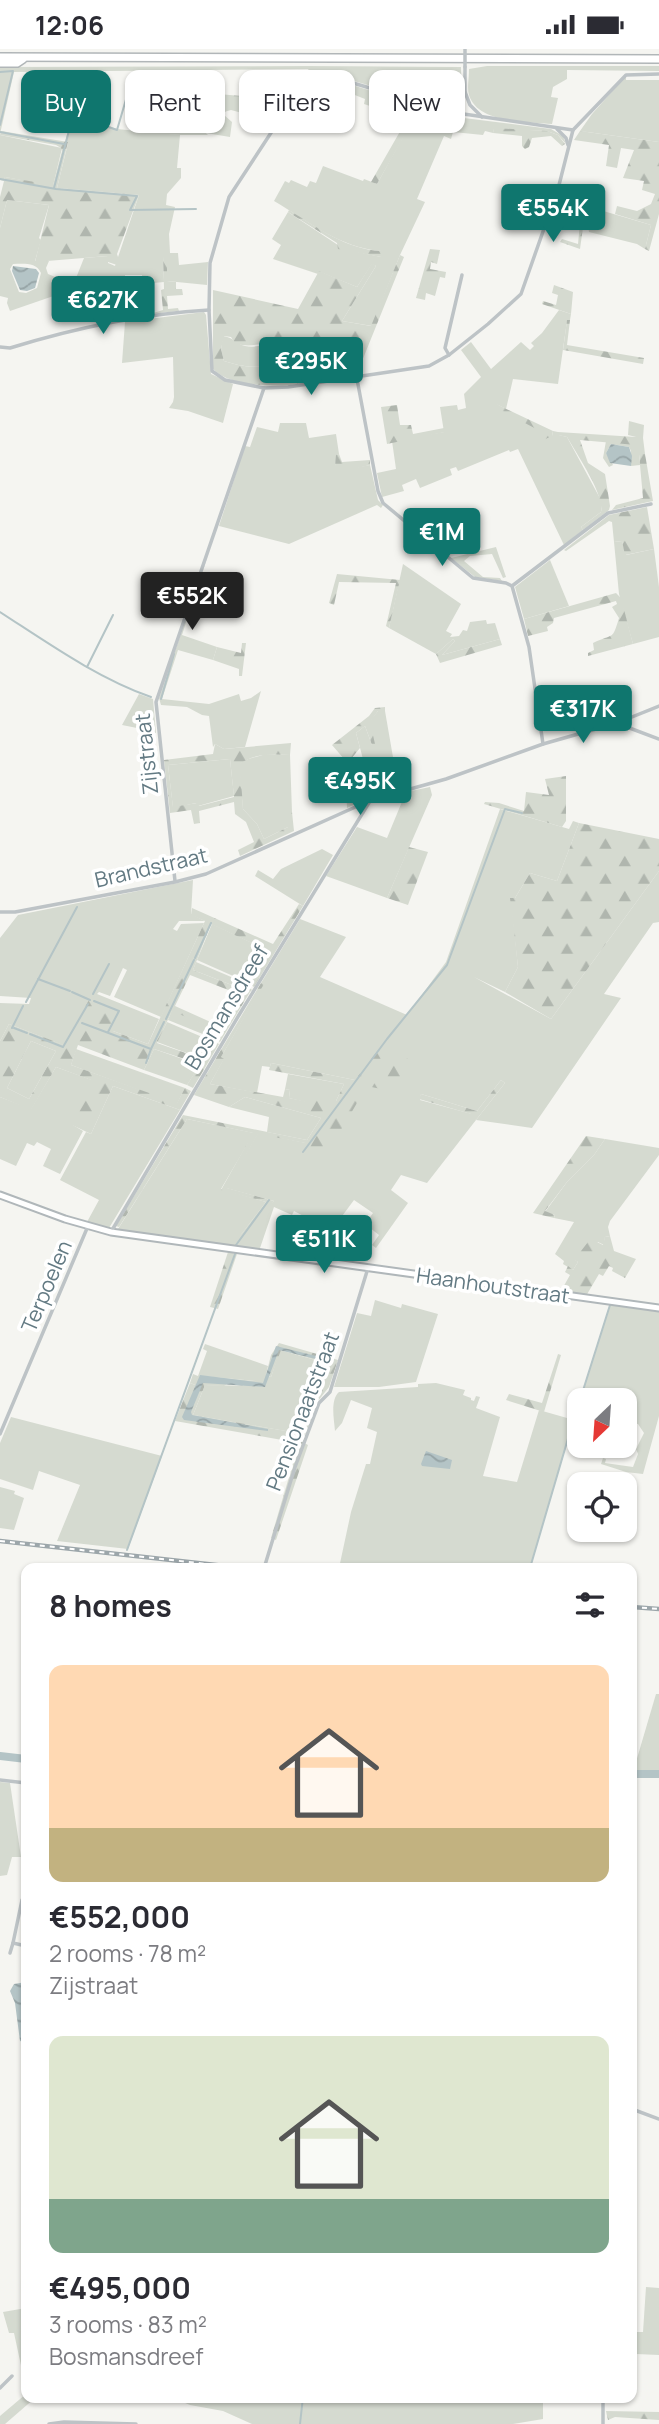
<!DOCTYPE html>
<meta charset="utf-8">
<style>
body{margin:0;font-family:Manrope,sans-serif;background:#f7f7f7;color:#2b2b33;height:100vh;display:flex;flex-direction:column;font-size:26px;white-space:nowrap}
*{box-sizing:border-box;margin:0}
p{font-size:23px;color:#7c7c81}
.icon{flex:none;width:38px;height:38px;fill:none;stroke:currentColor;stroke-width:2;stroke-linecap:round;stroke-linejoin:round}
.map{position:relative;flex:1;overflow:hidden}
.drawer{position:absolute;left:21px;top:1514px;width:616px;height:840px;display:flex;flex-direction:column;background:#fff;border-radius:14px;box-shadow:0 2px 5px #0004}
.drawer>*{flex:none}
.hud{position:absolute;left:21px;top:21px;width:618px;height:63px;display:flex;gap:14px}
.needle{width:46px;rotate:205deg}
.fabs{position:absolute;left:567px;top:1339px;display:grid;gap:14px}
.fabs a{display:grid;place-items:center;width:70px;height:70px;border-radius:14px;background:#fff;box-shadow:0 2px 5px #0004;font-size:35px}
.price{position:absolute;translate:-50% -60px;padding:0 16px;border-radius:7px;background:#0f766e;color:#fff;font-size:23px;line-height:46px;filter:drop-shadow(0 2px 4px #0008)}
.price::after{content:'';position:absolute;left:50%;top:42px;width:21px;height:16px;margin-left:-10px;background:inherit;clip-path:polygon(0 0,100% 0,50% 100%)}
.price.current{background:#222;color:#fff}
ul{padding:0;list-style:none}
li{display:grid;align-content:center;gap:14px;height:371px;padding:0 28px}
li span{display:grid;place-items:center;height:217px;border-radius:14px;color:#555}
li>.icon{margin-inline-start:auto}
span .icon{width:126px;height:126px;fill:#fffc;stroke-width:1}
li b{font-size:30px}
h2{display:flex;justify-content:space-between;align-items:center;height:84px;padding:0 28px;font-size:30px}
.tag{padding:0 24px;border-radius:14px;background:#fff;box-shadow:0 2px 5px #0004;font-size:24px;line-height:63px}
.tag.current{background:#0f766e;color:#fff}
.status{display:flex;justify-content:space-between;align-items:center;height:49px;padding:0 35px;background:#fff;direction:ltr}
.status svg{height:19px;fill:currentColor}
.map>svg:first-child{display:block}
</style>
<div class="status"><b>12:06</b><svg viewBox="0 0 49 12"><path d="M0 12V9h3v3zM5 12V6h3v6zM10 12V3h3v9zM15 12V0h3v12zM26 1h20v11H26zM47 4h2v5h-2z"/></svg></div>
<div class="map">
<svg width="659" height="2375" viewBox="0 0 659 2375">
<defs>
<pattern id="forest-firs" width="22" height="20" patternUnits="userSpaceOnUse" patternTransform="scale(1.75)"><rect width="22" height="20" fill="#d5dad0"/><path d="M5 1l3.5 6h-7zM16 11l3.5 6h-7z" fill="#b0b6ae"/></pattern>
<pattern id="water-waves" width="16" height="10" patternUnits="userSpaceOnUse" patternTransform="scale(1.75)"><rect width="16" height="10" fill="#b4c4c6"/><path d="M0 5q4-4 8 0t8 0" fill="none" stroke="#96a4a6"/></pattern>
</defs>
<rect width="100%" height="100%" fill="#f5f5f1"/>
<g fill="#d5dad0" fill-rule="evenodd">
<path d="M308,17L461,18C461,37 465,55 440,57L323,23H310L308,20L14,23L0,85V18Z"/>
<path d="M487,17H659V22L567,21V30L553,38L551,48L558,49L552,75C527,72 478,75 469,46C467,39 469,30 469,20Z"/>
<path d="M323,27L456,68L551,80L563,87L566,95L558,86L547,82L494,80L493,84L485,82L483,86L453,83L451,90L444,87L417,150L425,153L400,206L372,277L342,272L376,217L372,215L357,238L320,223L318,225L273,210L281,196L272,190L288,163L344,200L381,208V202C340,199 308,172 274,152L285,132L289,134L291,131L307,138L310,132L316,134L323,117L363,132L364,130L377,135L414,68L381,56L379,60L364,55L365,50L324,34L322,37L307,31L316,27Z"/>
<path d="M626,27V31H659V93L580,82L592,65Z"/>
<path d="M196,50L217,54L222,79L217,83L206,84L208,86H180L177,119H181V129L167,145L166,156L175,158L169,185L170,204H178L179,216L208,213L207,236L167,232V207L163,208L164,233L143,235L142,226H125V234L108,237L111,265L96,267L92,236L73,237L74,234L84,209L108,207V214L115,217L139,146L57,139L68,94L65,93L73,64L117,80L179,86L176,73L182,51Z"/>
<path d="M0,86L62,99L53,137L5,128L4,132L0,131Z"/>
<path d="M559,149L651,176L645,200L637,195L589,183L587,170L555,159Z"/>
<path d="M7,151L49,156L39,189L41,191L35,212H49L46,219L48,225L65,232L68,242L10,262L7,254L8,249L0,247V179ZM13,215C24,215 36,213 41,224L37,239L26,244L19,243L10,220Z"/>
<path d="M559,261L571,265L570,271L567,272L558,335L513,330L506,360L496,355L552,387L553,382L558,383L559,386L567,388L602,453L601,463L581,478L583,481L564,496L563,494L518,400L510,403L509,401L458,422L456,418L450,420L452,426L420,439L416,430L402,436L404,442L382,448L377,424L396,420L392,392L444,383L440,358L457,356L458,361L466,359L464,345L481,328L461,301L471,293L491,320L521,293L530,301L534,297L531,294L542,284Z"/>
<path d="M204,263L206,266L211,325L233,335L223,374L188,362L169,359L173,353L174,348L173,308L122,314L125,273Z"/>
<path d="M223,287C233,288 236,295 245,297C259,300 267,292 281,297L282,306C268,323 242,318 224,312L221,300Z"/>
<path d="M629,372L644,376L643,389L645,405L639,406L640,416L631,417V402L629,398L611,395L606,404L613,416L609,418L603,409L606,392L636,395V388L628,386Z"/>
<path d="M280,374H306L309,389L336,385L339,405L337,406L335,417L343,421L370,416L378,451L383,456L381,459L377,456L289,495L219,477L245,397L250,398L257,378L278,383Z"/>
<path d="M622,492L626,506L654,500L659,538V588L633,595L619,545L614,493Z"/>
<path d="M209,503L182,586L217,598L213,611L178,601L162,650L209,655L239,645L241,652L251,649L261,642L245,698L224,700L215,695L213,698L209,667L202,666L187,658L161,656L159,649Z"/>
<path d="M550,511L569,557L524,570L515,538Z"/>
<path d="M403,515L461,555L446,582L452,585L450,588L459,587L463,581L467,582L470,573L486,571L487,575L495,574L500,590L442,606L455,592L453,590L436,605L389,579Z"/>
<path d="M139,645L153,650L156,684L143,686L142,680L122,676Z"/>
<path d="M378,662H385L394,714L388,715L392,733L387,738L370,743L363,716H369L368,710H363L356,684L365,677L372,696L369,673Z"/>
<path d="M266,705L290,706L292,763L288,764V778L264,790L257,775L243,760L239,715L245,711Z"/>
<path d="M230,710L234,747L198,757L196,754L173,759L168,716Z"/>
<path d="M430,738L432,746L387,849L326,827L357,778L387,789L406,743Z"/>
<path d="M500,760L569,780L573,772L579,774L557,832L530,824L515,849H511L518,918L505,943L474,928L551,970L659,822V873L653,874L604,945L621,949L532,1079L476,1071L427,1134L401,1126L391,1141L408,1154L376,1199L372,1196L379,1186L365,1175L373,1164L354,1151L311,1209L300,1207L310,1191L305,1188L313,1172L294,1162L292,1166L274,1158L259,1202L118,1180L187,1070L254,1084L221,1140L266,1153L240,1187L274,1152L226,1139L258,1084L306,1094L301,1105L355,1031L271,1014L270,1018L262,1017L257,1044L210,1035L223,1011L221,1008L263,935L261,934L300,870L346,888L320,928L407,966L446,913ZM501,1031L505,1034L476,1071L472,1065L420,1051L421,1045L477,1062Z"/>
<path d="M322,800L333,806L303,857L255,827L258,821L273,830L281,820Z"/>
<path d="M193,831L191,865L205,872H179L173,880L177,882L181,875L204,874L161,968L114,948L127,921L123,919L110,947L99,943L97,945L159,970L148,995L113,982L63,996L9,975L0,992V954L29,955L31,949L0,947V889L18,866Z"/>
<path d="M212,875L269,902L249,934L197,911Z"/>
<path d="M196,913L243,933L252,941L250,943L193,921Z"/>
<path d="M172,961L220,982L215,990L168,971Z"/>
<path d="M167,973L214,993L203,1010L157,993Z"/>
<path d="M31,992L56,1002L29,1050L7,1039Z"/>
<path d="M76,1000L185,1039L177,1055L71,1016Z"/>
<path d="M154,1000L200,1016L187,1036L144,1021Z"/>
<path d="M56,1018L92,1031L73,1076L83,1082L60,1125L43,1117L51,1100L37,1093L34,1097L27,1094L16,1117L0,1110V1048L31,1060Z"/>
<path d="M288,1025L344,1035L336,1052L313,1055L289,1049L290,1041L285,1040Z"/>
<path d="M113,1037L180,1061L109,1179L87,1173L99,1151L60,1131L86,1083L91,1085Z"/>
<path d="M245,1048L321,1069L307,1091L267,1083L269,1068L229,1058Z"/>
<path d="M605,1090L659,1099V1106L610,1172L608,1178L610,1187L605,1188L604,1196L598,1193L575,1211L578,1213L573,1221L563,1215L564,1212L555,1205L574,1173L554,1169L555,1166L545,1163L567,1133L594,1106Z"/>
<path d="M375,1251L401,1259L402,1255L438,1265L416,1333L379,1338H334L357,1264L371,1267Z"/>
<path d="M610,1256L659,1263V1367L643,1425L626,1423L601,1415L603,1409L606,1410L605,1414L633,1418L638,1405L636,1400L644,1384L638,1375L625,1373V1351H580Z"/>
<path d="M205,1295L268,1317L266,1326L271,1328L280,1301L326,1314L317,1340L319,1348L303,1391L297,1390V1384L193,1366L205,1336L255,1337V1332L203,1327L198,1337L190,1334L193,1325L198,1327L207,1302L203,1300Z"/>
<path d="M436,1334L465,1341L463,1346L471,1349V1351L474,1352L476,1347L480,1348L476,1359L500,1368L483,1427L517,1433L539,1361L574,1371L530,1519H339L351,1463L366,1415H370L377,1383L367,1379L372,1359L351,1351L342,1374L335,1382C334,1370 330,1351 339,1343L418,1338V1335Z"/>
<path d="M11,1368L162,1407L128,1500L57,1492L80,1436L39,1422L33,1441L0,1430V1394Z"/>
<path d="M0,1438L15,1442L14,1445L24,1449L14,1481L0,1479Z"/>
<path d="M656,1645H659V1722L633,1723Z"/>
<path d="M0,1733L10,1734L21,1808H12L7,1826L0,1827Z"/>
<path d="M646,2238L659,2239V2306L636,2305L637,2283H643Z"/>
<path d="M26,2259V2333L25,2335L14,2284H9L3,2263Z"/>
<path d="M26,2345V2348L35,2349L5,2375H0V2367Z"/>
<path d="M543,2348V2370L513,2375H252L223,2362L190,2356L176,2350L83,2349Z"/>
</g>
<g fill="url(#forest-firs)" fill-rule="evenodd">
<path d="M171,41L275,50L284,53L286,57L277,72L246,56L242,64L231,61L224,63V66L232,73L230,88L206,84L207,81L217,83L222,79L217,54L196,50L182,51L176,73L180,86L158,85Z"/>
<path d="M381,55L415,68L377,135L371,133L406,72L379,60Z"/>
<path d="M494,79L547,82L558,86L565,95L562,97L551,87L532,89L529,98L525,100L522,97V87L493,84Z"/>
<path d="M1,82L68,93L57,139L139,146L117,205L120,214L117,216L108,213V207L35,213L49,156L7,151L0,179V148L5,128L53,136L62,102L61,99L56,96L0,86Z"/>
<path d="M580,82L659,93V165L649,202L645,200L651,176L615,165L617,157L637,162L651,155L655,145L642,141L644,132L623,129L634,101L621,99L617,119L606,117L609,96L574,91Z"/>
<path d="M289,161C318,179 346,200 381,202V208L338,200L337,194L288,163Z"/>
<path d="M554,161L584,171L580,200L560,193L562,190L578,195L580,174L558,168L550,182L547,181Z"/>
<path d="M430,200L440,201L437,215L431,213L430,220L446,223L445,229L440,228L435,247L426,244L425,251L416,249Z"/>
<path d="M400,206L404,208L356,327H351L357,310L348,307L334,310L329,330L315,332V324L323,304L320,298L312,292L304,296L290,295C284,310 298,323 308,334C283,338 232,340 213,320V241L298,260L319,222L357,238L372,214L376,217L342,272L371,277ZM224,287L231,288L235,294C253,301 265,290 281,297L282,306C268,323 242,318 224,312L221,300Z"/>
<path d="M163,207H167V232L176,233V240H182L183,246L167,247L168,260L178,259L179,262L150,265L163,261L161,241L164,240Z"/>
<path d="M554,236L573,243L571,265L542,255L543,252L556,256L558,246L552,244Z"/>
<path d="M567,271H570L567,296L644,309L643,315L563,301Z"/>
<path d="M496,355L553,382L552,387L539,393L538,390L546,385L494,358Z"/>
<path d="M397,356L400,376H411L413,385L444,379L445,383L387,395L381,358Z"/>
<path d="M558,383L636,388V396L580,391L588,414L605,425L610,457L609,461L583,481L581,478L601,463C605,446 576,404 567,388L558,386Z"/>
<path d="M339,405L342,413L370,411V416L324,427L321,423L335,417L336,406Z"/>
<path d="M639,405H645L653,452L612,461L616,456L643,449Z"/>
<path d="M647,458L654,500L625,506L622,492L614,493L612,473L609,472L566,502L564,501L609,466Z"/>
<path d="M496,498L506,528L503,529L492,505L470,507L464,512L483,528L500,529L502,532L475,528L451,509Z"/>
<path d="M337,525L400,531L389,579L386,577L396,534L339,533L334,556L329,554Z"/>
<path d="M616,544L621,549L633,595L588,607V604L594,601L593,594C614,584 612,592 619,569L612,558L617,555L616,552L554,569L553,574L547,578L548,582L528,587L524,570Z"/>
<path d="M453,590L455,592L442,606L500,590L502,596L440,614L436,605Z"/>
<path d="M242,594H246L242,627H239V620L213,611L217,598L241,604Z"/>
<path d="M385,658V662H378L370,673L375,695L372,696L365,677L356,684L360,699L350,711L352,726L365,725L366,733L356,735V739L349,740V753L358,754L347,759L345,711L332,696L369,667L375,659Z"/>
<path d="M291,694L290,706C273,705 254,704 240,715L243,760L257,775L264,790L288,778V763H292L294,782L240,807L238,801L254,793L246,773L235,765L234,753L199,762L200,774L194,775L191,761L170,764L164,711L213,705L215,695L224,700ZM230,710L234,748L199,757L197,754L173,758L168,716Z"/>
<path d="M566,727V772L562,778L484,755L485,753L499,754L524,762L526,743L549,746L545,730Z"/>
<path d="M579,774L659,790V822L551,970L505,943L518,918L510,849H515L530,824L557,832Z"/>
<path d="M409,798L428,803L408,856L387,849Z"/>
<path d="M299,855L303,857L254,938L249,934L269,902L211,875L193,921L250,943L220,993L215,990L219,982L172,962L157,994L203,1010L214,993L219,995L193,1039L187,1036L200,1015L154,1000L144,1021L78,996L71,1016L177,1054L185,1039L191,1042L180,1061L113,1037L91,1085L72,1076L91,1031L56,1018L31,1061L0,1048V992L9,975L64,996L90,949L123,962L113,982L148,995L205,872L191,866L192,859L273,895ZM190,926L241,946L225,974L217,971L215,975L175,957ZM31,992L56,1002L29,1050L7,1039Z"/>
<path d="M261,934L264,935L221,1008L224,1010L210,1035L283,1048L285,1040L290,1041L289,1049L313,1054L316,1044L336,1052L344,1035L269,1021L271,1014L355,1031L379,1000L417,1013L404,1045L367,1037L324,1110L300,1105L305,1094L258,1085L227,1139L274,1152L245,1192L239,1188L266,1153L221,1141L253,1084L187,1070L119,1178L116,1177L183,1066L307,1091L321,1069L245,1048L229,1058L194,1046Z"/>
<path d="M501,1031L505,1034L476,1071L470,1068L471,1065L419,1050L421,1045L477,1062Z"/>
<path d="M586,1087L605,1090L594,1106L567,1133L545,1162L555,1166L554,1169L533,1164Z"/>
<path d="M610,1187L614,1202L636,1210L625,1229L612,1222L613,1219L609,1217L603,1227L599,1225L586,1247L561,1242L570,1226L565,1223L568,1217L573,1221L578,1213L574,1211L588,1193L593,1191L603,1196L605,1188Z"/>
<path d="M228,1203L237,1205L218,1260L210,1258Z"/>
<path d="M279,1294L338,1311L329,1338L318,1352L307,1383L304,1382L315,1352L319,1348L317,1340L326,1314L281,1301L271,1328L266,1326L271,1306Z"/>
<path d="M558,1305L561,1306L544,1363L506,1351L509,1345L542,1354Z"/>
<path d="M203,1327L255,1332V1338L227,1335L224,1337L205,1336L193,1366L298,1384L297,1390L308,1396L276,1491L271,1489L299,1394L175,1372L190,1334L198,1337Z"/>
<path d="M606,2362L659,2363V2371L615,2368L608,2371Z"/>
</g>
<g fill="url(#water-waves)">
<path d="M13,217L36,220L39,224L35,239L27,242L20,241L12,222Z"/>
<path d="M611,395L629,398L632,407L631,417L610,414L606,404Z"/>
<path d="M276,1297L328,1310L326,1323L321,1338H315L323,1315L320,1311L279,1301L265,1338L203,1334L191,1363L192,1366L268,1380V1382L184,1371L182,1368L200,1326L263,1334Z"/>
<path d="M426,1402L452,1411L450,1420L422,1417L421,1415Z"/>
<path d="M26,1933V1994L20,1992L15,1954L10,1942L14,1935Z"/>
</g>
<g fill="none" stroke-linecap="round" stroke-linejoin="round">
<g stroke="#b4c4c6" stroke-width="2">
<path d="M0,23L13,22L0,76"/>
<path d="M75,66L117,81L132,30"/>
<path d="M0,83L64,95"/>
<path d="M0,130L56,140L137,147L130,161L196,160"/>
<path d="M54,139L83,28"/>
<path d="M0,563C48,594 97,629 151,648"/>
<path d="M87,618L113,566"/>
<path d="M161,650L174,605"/>
<path d="M195,909L211,874"/>
<path d="M38,930L70,942"/>
<path d="M72,943L90,951"/>
<path d="M93,945L109,915"/>
<path d="M94,952L119,962L108,983"/>
<path d="M26,953L77,858"/>
<path d="M166,970L194,911"/>
<path d="M82,974L151,1000L146,1014"/>
<path d="M12,979L23,957"/>
<path d="M14,979L27,984"/>
<path d="M30,985L63,998L88,955"/>
<path d="M151,1000L164,973"/>
<path d="M303,1103L387,990L447,916L505,760L522,764"/>
<path d="M236,1196L269,1151"/>
<path d="M580,1351L610,1256"/>
<path d="M127,1501L235,1205"/>
<path d="M121,1519L122,1515"/>
<path d="M530,1519L579,1352"/>
<path d="M300,2375L303,2348"/>
</g>
<g stroke="#b4c4c6" stroke-width="8">
<path d="M0,1707L26,1710"/>
<path d="M632,1725H659"/>
</g>
<defs>
<path id="secondary" d="M0,1146L65,1170L111,1183L659,1259"/>
<g id="highway">
<path d="M0,8L659,10"/>
<path d="M0,14H17L23,10"/>
</g>
</defs>
<use href="#secondary" stroke="#b0b7ba" stroke-width="9"/>
<use href="#highway" stroke="#b1b6b8" stroke-width="10"/>
<g stroke="#bdc3c6" stroke-width="3.5">
<path d="M323,25L450,63L573,81L558,140L521,245L488,275L449,306L429,317L288,338L264,339L225,331L212,322L209,261L210,214L229,148L282,67L302,34L311,26Z"/>
<path d="M465,43L470,56L482,68"/>
<path d="M450,63L465,43V18"/>
<path d="M557,80L566,89L568,96"/>
<path d="M573,81L626,26L659,25"/>
<path d="M0,298L10,299C75,279 141,265 209,261"/>
<path d="M449,306L445,299L462,226"/>
<path d="M357,330L378,442L383,454L473,529L506,534L512,537L529,598L543,695"/>
<path d="M512,537L608,464L651,455"/>
<path d="M619,675L659,690"/>
<path d="M175,832L156,653L264,339"/>
<path d="M0,863H15L175,833L206,825L371,751L446,730L543,695L617,674L659,657"/>
<path d="M111,1183L239,966L370,752"/>
<path d="M0,1385L88,1177"/>
<path d="M265,1516L295,1418L319,1354L330,1343L368,1219"/>
<path d="M0,1731L26,1734"/>
<path d="M26,1848L22,1851L13,1894L26,1897"/>
<path d="M10,1904L13,1894"/>
<path d="M632,2060L659,2070"/>
<path d="M0,2339L12,2327"/>
<path d="M49,2375L64,2373L136,2375"/>
<path d="M603,2375V2348"/>
</g>
<use href="#secondary" stroke="#fff" stroke-width="5"/>
<use href="#highway" stroke="#fff" stroke-width="7"/>
<defs>
<g id="rail">
<path d="M0,1492L243,1519"/>
<path d="M632,1558L659,1560"/>
</g>
</defs>
<use href="#rail" stroke="#9ca6aa" stroke-width="4.5"/>
<use href="#rail" stroke="#fff" stroke-width="2" stroke-dasharray="5" stroke-linecap="butt"/>
<path stroke="#bdc3c6" stroke-width="3.5" d="M465,0V18"/>
</g>
<g text-anchor="middle" dominant-baseline="central" stroke-width="7" stroke-linejoin="round" paint-order="stroke">
<g font-size="21" fill="#637a83" stroke="#fff">
<text transform="translate(146 705) rotate(-96)">Zijstraat</text>
<text transform="translate(151 818) rotate(-13)">Brandstraat</text>
<text transform="translate(226 958) rotate(-59)">Bosmansdreef</text>
<text transform="translate(493 1236) rotate(8)">Haanhoutstraat</text>
<text transform="translate(46 1237) rotate(-67)">Terpoelen</text>
<text transform="translate(302 1362) rotate(-69)">Pensionaatstraat</text>
</g>
</g>
</svg>
<div class="fabs">
<a><svg class="needle" viewBox="-14 -14 28 28"><path d="M0-13l5 13h-10z" fill="#e53935"/><path d="M0 13l5-13h-10z" fill="#7c7c81"/></svg></a>
<a><svg class="icon" aria-label="locate" viewBox="0 0 24 24"><circle cx="12" cy="12" r="6"/><path d="M12 2v4M12 18v4M2 12h4M18 12h4"/></svg></a>
</div>
<b class="price" style="left:553px;top:195px">€554K</b>
<b class="price" style="left:103px;top:287px">€627K</b>
<b class="price" style="left:311px;top:348px">€295K</b>
<b class="price" style="left:442px;top:519px">€1M</b>
<b class="price current" style="left:192px;top:583px">€552K</b>
<b class="price" style="left:583px;top:696px">€317K</b>
<b class="price" style="left:360px;top:768px">€495K</b>
<b class="price" style="left:324px;top:1226px">€511K</b>
<div class="hud">
<a class="tag current">Buy</a>
<a class="tag">Rent</a>
<a class="tag">Filters</a>
<a class="tag">New</a>
</div>
<section class="drawer">
<h2>8 homes<svg class="icon" aria-label="filters" viewBox="0 0 24 24"><path d="M4 7h16M4 17h16"/><circle cx="9" cy="7" r="2"/><circle cx="15" cy="17" r="2"/></svg></h2>
<ul>
<li><span style="background:linear-gradient(#ffd9b3 75%,#c2b280 0)"><svg class="icon" aria-label="home" viewBox="0 0 24 24"><path d="M3 11l9-7 9 7M6 9v11h12V9"/></svg></span><div><b>€552,000</b><p>2 rooms · 78 m²</p><p>Zijstraat</p></div></li>
<li><span style="background:linear-gradient(#dfe7d0 75%,#7fa58c 0)"><svg class="icon" aria-label="home" viewBox="0 0 24 24"><path d="M3 11l9-7 9 7M6 9v11h12V9"/></svg></span><div><b>€495,000</b><p>3 rooms · 83 m²</p><p>Bosmansdreef</p></div></li>
</ul>
</section>
</div>
